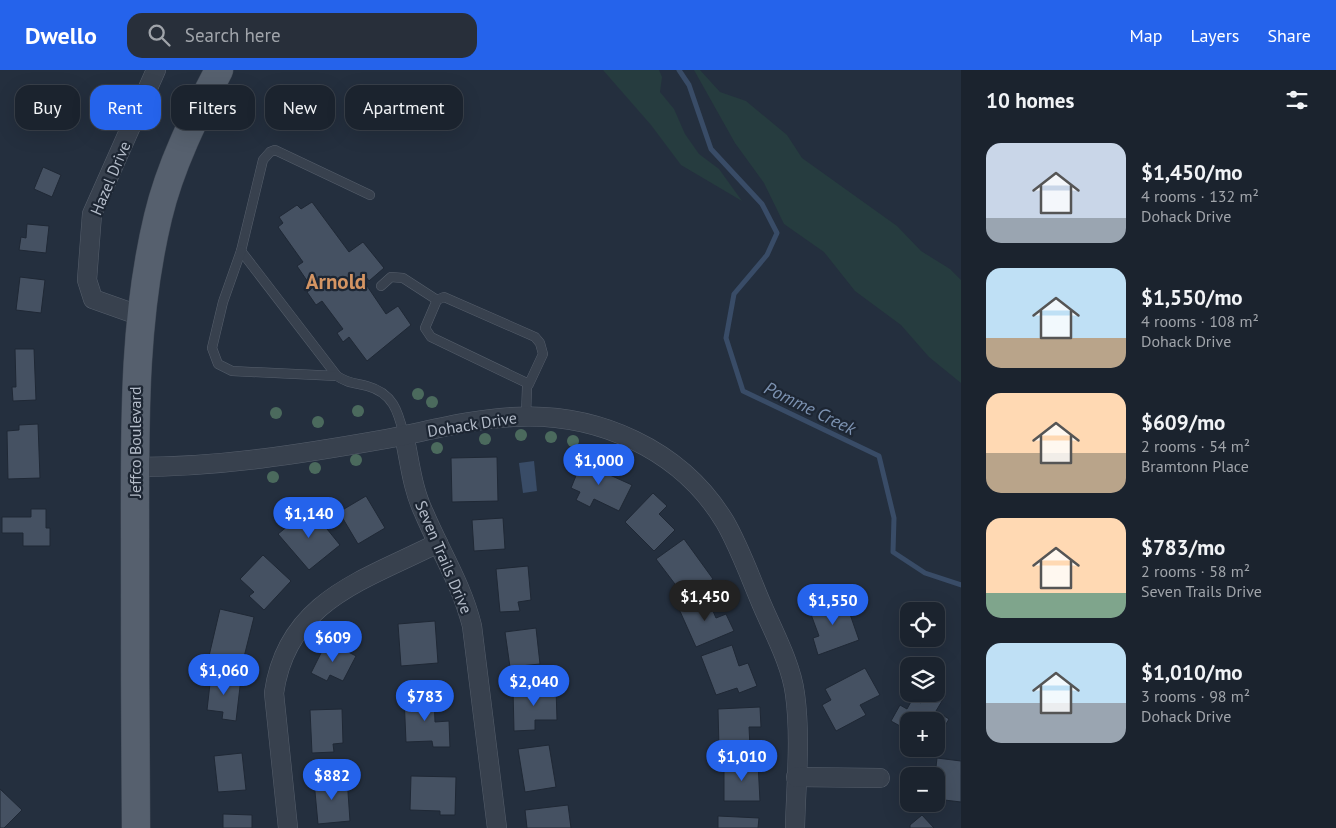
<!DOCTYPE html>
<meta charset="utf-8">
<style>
body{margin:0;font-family:"PT Sans",sans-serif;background:#282f3a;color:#f1f3f6;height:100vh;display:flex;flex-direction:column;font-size:19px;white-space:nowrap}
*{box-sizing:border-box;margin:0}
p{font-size:16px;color:#a0a4aa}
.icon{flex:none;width:28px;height:28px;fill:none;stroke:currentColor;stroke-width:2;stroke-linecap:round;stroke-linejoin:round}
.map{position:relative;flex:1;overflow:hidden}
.side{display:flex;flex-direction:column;background:#1b232e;width:375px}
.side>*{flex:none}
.hud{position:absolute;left:15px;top:15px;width:475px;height:45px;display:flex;gap:10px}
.fabs{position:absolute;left:900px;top:532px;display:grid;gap:10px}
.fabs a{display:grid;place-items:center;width:45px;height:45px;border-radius:10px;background:#1b232e;box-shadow:0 5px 20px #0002,0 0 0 1px #39404a;font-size:25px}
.price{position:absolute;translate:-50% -42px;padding:0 11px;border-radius:18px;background:#2563eb;color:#fff;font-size:16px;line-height:32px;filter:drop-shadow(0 1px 2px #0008)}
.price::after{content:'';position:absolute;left:50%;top:30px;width:15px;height:11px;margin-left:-8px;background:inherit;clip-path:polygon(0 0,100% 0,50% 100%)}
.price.selected{background:#222;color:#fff}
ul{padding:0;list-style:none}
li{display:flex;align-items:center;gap:15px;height:125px;padding:0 25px}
li span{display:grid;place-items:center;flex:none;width:140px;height:100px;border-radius:15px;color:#555}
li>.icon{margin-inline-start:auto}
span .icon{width:60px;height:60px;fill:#fffc;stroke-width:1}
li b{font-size:21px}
h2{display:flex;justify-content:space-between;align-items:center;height:60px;padding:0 25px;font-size:21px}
.tag{padding:0 18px;border-radius:15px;background:#1b232e;box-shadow:0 5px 20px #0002,0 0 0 1px #39404a;font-size:18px;line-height:45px}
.tag.selected{background:#2563eb;color:#fff}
header{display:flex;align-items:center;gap:30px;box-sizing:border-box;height:70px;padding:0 25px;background:#2563eb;color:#fff}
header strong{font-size:24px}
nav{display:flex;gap:28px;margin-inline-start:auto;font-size:18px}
.search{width:350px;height:45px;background:#282f3a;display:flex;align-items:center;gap:12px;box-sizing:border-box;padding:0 18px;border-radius:15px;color:#a0a4aa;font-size:19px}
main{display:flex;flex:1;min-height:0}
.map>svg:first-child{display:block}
</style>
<header>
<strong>Dwello</strong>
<div class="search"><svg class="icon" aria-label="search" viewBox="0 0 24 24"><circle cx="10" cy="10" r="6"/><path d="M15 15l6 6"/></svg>Search here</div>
<nav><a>Map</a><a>Layers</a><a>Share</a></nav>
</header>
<main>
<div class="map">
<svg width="961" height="758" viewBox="0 0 961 758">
<rect width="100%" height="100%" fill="#242f3e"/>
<g fill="#263c3f">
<path d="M603,0H659L662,7L660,22L674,39L685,64L699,84L719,99L742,131L681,95L651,55Z"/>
<path d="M694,0H700L720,22L746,31L787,65L802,88L897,156L921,181L950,199L961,210V313L929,287L901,255L855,221L824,182L784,154L764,113L735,73Z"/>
</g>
<path fill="#394c67" d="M534,391L537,421L523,423L519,393Z"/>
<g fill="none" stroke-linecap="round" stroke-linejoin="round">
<path stroke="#394c67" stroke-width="5" d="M679,0L689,15L711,79L762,134L777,163L767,185L734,224L726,268L743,321L879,386L894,448L893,482L925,503L961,515"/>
</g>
<g fill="#455162" stroke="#1f2835">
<path d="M43,97L61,105L52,127L34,119Z"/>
<path d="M312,132L349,182L363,172L384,198L369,211L366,207L363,210L386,244L398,236L411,255L367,291L349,267L343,272L337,263L343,259L322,231L316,235L307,222L312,218L297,196L303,192L278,157L283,153L279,147L297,135L301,139Z"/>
<path d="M27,154L49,156L46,183L19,180L21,167L26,168Z"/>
<path d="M20,207L45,210L41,243L16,240Z"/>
<path d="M15,279H34L36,330L13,331L12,317H16Z"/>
<path d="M38,354L40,408L8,409L7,361L19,360V355Z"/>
<path d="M584,386L604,395L601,401L632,415L619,441L594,429L590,437L576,430L580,422L571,418Z"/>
<path d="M497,387L498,431L452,432L451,388Z"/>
<path d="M653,423L667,436L659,444L675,460L654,481L625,452Z"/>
<path d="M366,426L385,458L358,474L339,442Z"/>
<path d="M310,438L340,475L309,500L278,464Z"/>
<path d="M31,439H46V458H50V476H23V463H2V447H31Z"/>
<path d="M503,448L505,479L474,481L472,450Z"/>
<path d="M684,469L713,509L698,519L694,513L681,522L656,489Z"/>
<path d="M263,485L291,511L264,540L249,526L254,522L240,509Z"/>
<path d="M528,496L531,530L518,532L520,541L500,542L496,499Z"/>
<path d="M707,527L716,548L726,544L734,561L696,577L679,539Z"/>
<path d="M844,527L859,570L818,585L813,568L819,566L809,539Z"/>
<path d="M220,539L254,547L242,595L209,586Z"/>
<path d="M435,551L438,593L401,596L398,554Z"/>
<path d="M536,558L540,594L510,597L505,562Z"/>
<path d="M327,571L356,586L343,611L330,605L327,611L311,603Z"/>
<path d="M732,575L739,596L748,593L757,616L739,623L737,618L716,625L701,586Z"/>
<path d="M865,598L880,625L860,635L866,645L836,661L822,635L831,630L825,619Z"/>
<path d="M211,605L241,608L236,651L222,649L223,642L207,640Z"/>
<path d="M556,618L557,650H535V660L514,661L513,619Z"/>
<path d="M936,621L945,626L936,641L949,649L936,671V651H909V661L891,651L900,635L907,639L913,628L921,633L927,624H936Z"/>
<path d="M434,625L435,652L449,651L450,677H433L432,671L406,672L404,626Z"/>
<path d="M760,637L761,657H749L750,677L719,678L718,639Z"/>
<path d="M342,639L343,673L333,674L334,682L312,683L310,640Z"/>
<path d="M549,675L556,717L525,722L518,679Z"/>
<path d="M242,683L246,720L218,722L214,686Z"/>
<path d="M937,688L961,691V732L936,729L935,706Z"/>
<path d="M724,693H758L760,731H724Z"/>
<path d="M411,706L456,707L455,745H440V741L410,740Z"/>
<path d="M347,708L350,751L318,754L314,711Z"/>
<path d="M0,719L22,740L4,758H0Z"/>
<path d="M568,735L571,758H527L525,740Z"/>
<path d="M223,744L252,745V758H223Z"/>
<path d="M922,745L934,758H910V755Z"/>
<path d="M718,746L759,748L758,758H718Z"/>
</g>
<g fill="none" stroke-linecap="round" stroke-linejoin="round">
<defs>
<g id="service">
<path d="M370,125L275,80L270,82L263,90L241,181L337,306C347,313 355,313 367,316C393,323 398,341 404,365"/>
<path d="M241,181L223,232L212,278L218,294L232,301L337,306"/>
<path d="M381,216L391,207L403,208L437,230"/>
<path d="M526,346L527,317L529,314L543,284L540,273L535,267L444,227L437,230L425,258L431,267L529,314"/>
</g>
<g id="minor">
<path d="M141,246L93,229L87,210L92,144L156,0"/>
<path d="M404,365C410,392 412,418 424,443C440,481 462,515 472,556L497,758"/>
<path d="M135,397C221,397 301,384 386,369C428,361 471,349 513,347C597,342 681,379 725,452C740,478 750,507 762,535C774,563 791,594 795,624C801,668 796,714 795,758"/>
<path d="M796,707L880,708"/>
<path d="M288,758L274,623C287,530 365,510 438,473"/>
</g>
<path id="primary" d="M136,758C135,660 135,561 135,463C135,357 133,251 158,147C170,96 195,46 219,0"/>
</defs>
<use href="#service" stroke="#565f6c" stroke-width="10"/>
<use href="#minor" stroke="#565f6c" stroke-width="20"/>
<use href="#primary" stroke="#414a57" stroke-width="29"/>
<use href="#service" stroke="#38414e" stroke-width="9"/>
<use href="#minor" stroke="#38414e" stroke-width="19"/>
<use href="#primary" stroke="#56606e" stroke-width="28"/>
</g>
<g fill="#4b6a5d">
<circle cx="418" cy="324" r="6"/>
<circle cx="432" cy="332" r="6"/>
<circle cx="358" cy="341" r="6"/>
<circle cx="276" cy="343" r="6"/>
<circle cx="318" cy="352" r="6"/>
<circle cx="521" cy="365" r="6"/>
<circle cx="551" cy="367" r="6"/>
<circle cx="485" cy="369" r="6"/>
<circle cx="573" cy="371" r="6"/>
<circle cx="437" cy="378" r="6"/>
<circle cx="356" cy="390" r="6"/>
<circle cx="315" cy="398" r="6"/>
<circle cx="273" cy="407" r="6"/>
</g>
<g text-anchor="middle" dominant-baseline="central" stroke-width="4.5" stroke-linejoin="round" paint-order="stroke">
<g font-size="16" fill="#b4bcc9" stroke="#1d2633">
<text transform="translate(110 108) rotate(-67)">Hazel Drive</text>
<text transform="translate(472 354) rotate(-9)">Dohack Drive</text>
<text transform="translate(135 372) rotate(-90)">Jeffco Boulevard</text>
<text transform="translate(444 487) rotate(67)">Seven Trails Drive</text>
</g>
<g font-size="18" font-style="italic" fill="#7c92b1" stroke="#1d2633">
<text transform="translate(810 338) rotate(26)">Pomme Creek</text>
</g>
<g font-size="21" font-weight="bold" fill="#d59563" stroke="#1d2633">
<text x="336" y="211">Arnold</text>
</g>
</g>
</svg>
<div class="fabs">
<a><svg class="icon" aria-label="locate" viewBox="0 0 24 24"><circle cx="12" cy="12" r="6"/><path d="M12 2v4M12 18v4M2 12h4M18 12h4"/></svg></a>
<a><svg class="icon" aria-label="layers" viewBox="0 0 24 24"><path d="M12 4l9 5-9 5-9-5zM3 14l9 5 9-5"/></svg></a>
<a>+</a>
<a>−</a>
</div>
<b class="price" style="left:599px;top:416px">$1,000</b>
<b class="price" style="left:309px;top:469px">$1,140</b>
<b class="price selected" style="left:705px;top:552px">$1,450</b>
<b class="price" style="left:833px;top:556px">$1,550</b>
<b class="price" style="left:333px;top:593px">$609</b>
<b class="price" style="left:224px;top:626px">$1,060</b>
<b class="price" style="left:534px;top:637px">$2,040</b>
<b class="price" style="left:425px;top:652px">$783</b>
<b class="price" style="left:742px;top:712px">$1,010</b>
<b class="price" style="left:332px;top:731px">$882</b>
<div class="hud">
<a class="tag">Buy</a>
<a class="tag selected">Rent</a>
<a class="tag">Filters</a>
<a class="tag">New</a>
<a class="tag">Apartment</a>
</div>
</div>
<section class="side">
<h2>10 homes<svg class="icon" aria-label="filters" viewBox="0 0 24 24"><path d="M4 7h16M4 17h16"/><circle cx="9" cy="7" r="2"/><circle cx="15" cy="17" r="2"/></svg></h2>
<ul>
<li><span style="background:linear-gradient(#c9d6e8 75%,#9aa5b1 0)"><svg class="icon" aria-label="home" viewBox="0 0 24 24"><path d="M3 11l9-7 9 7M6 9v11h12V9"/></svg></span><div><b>$1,450/mo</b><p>4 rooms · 132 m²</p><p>Dohack Drive</p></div></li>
<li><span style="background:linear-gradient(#bfe0f5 70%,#b9a48a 0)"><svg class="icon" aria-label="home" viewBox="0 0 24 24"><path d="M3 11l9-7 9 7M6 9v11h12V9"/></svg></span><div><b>$1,550/mo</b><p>4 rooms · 108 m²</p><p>Dohack Drive</p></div></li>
<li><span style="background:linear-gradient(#ffd9b3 60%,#b9a48a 0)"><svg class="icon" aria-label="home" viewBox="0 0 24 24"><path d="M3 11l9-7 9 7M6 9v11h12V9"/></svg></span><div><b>$609/mo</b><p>2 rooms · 54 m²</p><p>Bramtonn Place</p></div></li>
<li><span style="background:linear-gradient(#ffd9b3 75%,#7fa58c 0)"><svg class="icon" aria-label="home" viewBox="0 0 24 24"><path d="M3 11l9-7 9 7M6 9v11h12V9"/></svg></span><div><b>$783/mo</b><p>2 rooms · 58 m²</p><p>Seven Trails Drive</p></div></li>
<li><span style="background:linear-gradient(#bfe0f5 60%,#9aa5b1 0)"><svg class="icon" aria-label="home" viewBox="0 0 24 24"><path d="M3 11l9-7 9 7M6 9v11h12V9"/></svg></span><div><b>$1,010/mo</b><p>3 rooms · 98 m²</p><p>Dohack Drive</p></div></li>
</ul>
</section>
</main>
